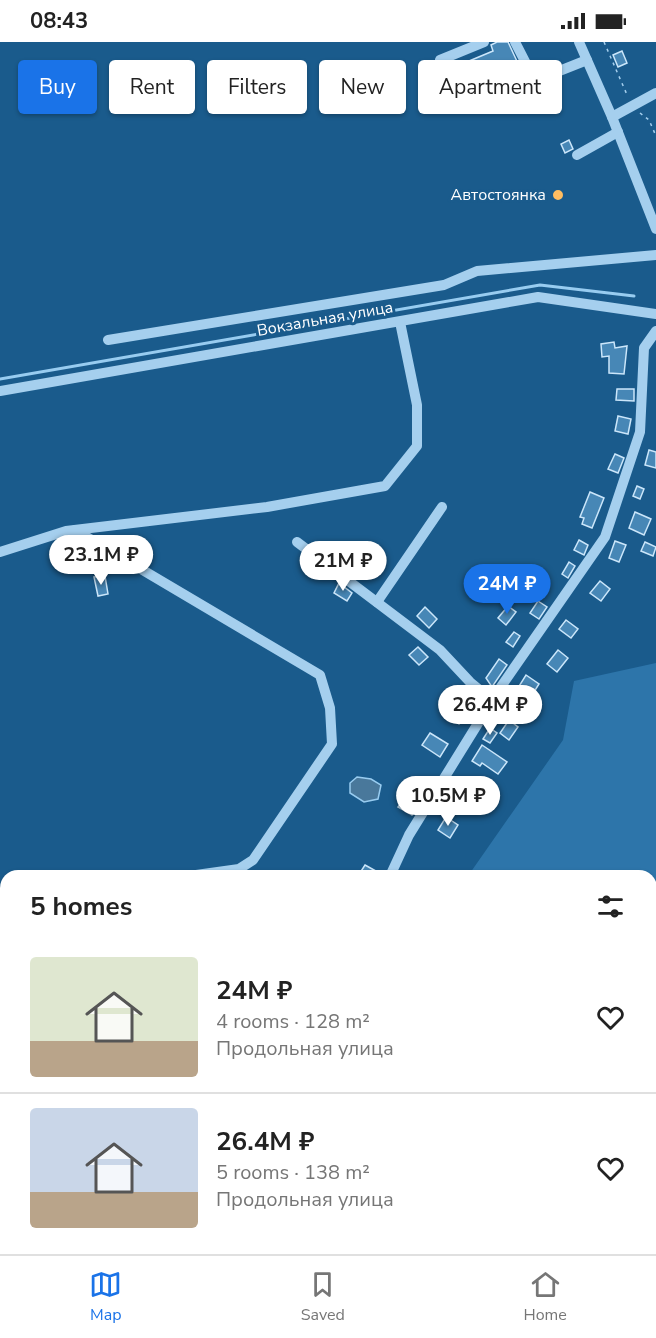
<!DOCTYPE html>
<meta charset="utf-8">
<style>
body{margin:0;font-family:"Nunito Sans",sans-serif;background:#f2f2f2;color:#222;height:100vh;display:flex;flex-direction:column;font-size:22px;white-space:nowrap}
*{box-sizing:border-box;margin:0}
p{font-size:20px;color:#767676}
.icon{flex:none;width:33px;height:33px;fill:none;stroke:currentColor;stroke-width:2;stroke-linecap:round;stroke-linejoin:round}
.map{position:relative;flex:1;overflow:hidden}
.details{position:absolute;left:0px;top:828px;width:657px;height:384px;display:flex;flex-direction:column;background:#fff;border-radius:18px 18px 0 0;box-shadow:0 2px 4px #0004}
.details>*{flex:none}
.banner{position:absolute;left:18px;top:18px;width:621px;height:54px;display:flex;gap:12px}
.price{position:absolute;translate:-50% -51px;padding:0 14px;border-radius:21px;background:#fff;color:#222;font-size:20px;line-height:39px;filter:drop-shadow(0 2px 3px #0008)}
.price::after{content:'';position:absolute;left:50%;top:36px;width:18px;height:14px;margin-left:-9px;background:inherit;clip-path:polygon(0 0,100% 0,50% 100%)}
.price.on{background:#1a73e8;color:#fff}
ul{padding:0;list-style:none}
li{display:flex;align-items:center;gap:18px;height:150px;padding:0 30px}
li+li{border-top:2px solid #e0e0e0}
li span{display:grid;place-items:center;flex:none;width:168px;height:120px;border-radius:6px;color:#555}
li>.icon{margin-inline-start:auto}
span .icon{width:72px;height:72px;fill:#fffc;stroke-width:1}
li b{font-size:26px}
h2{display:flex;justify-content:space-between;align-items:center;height:72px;padding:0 30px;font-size:26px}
.tag{padding:0 21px;border-radius:6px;background:#fff;box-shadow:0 2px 4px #0004;font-size:21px;line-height:54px}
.tag.on{background:#1a73e8;color:#fff}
.status{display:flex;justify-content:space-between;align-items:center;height:42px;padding:0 30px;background:#fff;direction:ltr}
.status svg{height:16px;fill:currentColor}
.menu{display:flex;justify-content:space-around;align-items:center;height:84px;border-top:2px solid #e0e0e0;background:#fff;font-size:16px;color:#767676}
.menu a{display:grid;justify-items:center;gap:3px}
.menu .on{color:#1a73e8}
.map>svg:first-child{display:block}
</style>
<div class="status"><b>08:43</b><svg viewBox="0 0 49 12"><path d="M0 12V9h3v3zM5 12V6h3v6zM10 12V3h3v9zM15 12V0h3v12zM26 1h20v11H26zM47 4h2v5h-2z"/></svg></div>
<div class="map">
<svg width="656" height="1212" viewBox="0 0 656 1212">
<rect width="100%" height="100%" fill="#1a5b8c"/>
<path fill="#2d75aa" d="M656,621V1212H580L581,1206H651V834H468L563,698L574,639Z"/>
<path fill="#49789b" stroke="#98ccf0" stroke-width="1.5" d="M357,735L371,737L381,743L378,757L364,760L350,751V741Z"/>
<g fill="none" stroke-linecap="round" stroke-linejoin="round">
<path stroke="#98ccf0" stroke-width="3" d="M0,337L540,243L634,254"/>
</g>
<g fill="#4787b6" stroke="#cbe6fa" stroke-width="1.5">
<path d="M497,0H508L522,30L506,37L503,29L471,43L462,22L493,9L491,3Z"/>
<path d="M622,9L627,21L618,25L613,13Z"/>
<path d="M569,98L573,107L565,111L561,102Z"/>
<path d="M614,300L615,306L627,304L624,332L609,331V314L602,315L601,302Z"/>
<path d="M617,347H634V359L616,358Z"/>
<path d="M618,374L631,377L628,392L615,389Z"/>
<path d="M649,408L656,410V426L645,423Z"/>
<path d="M615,412L624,416L618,431L608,427Z"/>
<path d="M637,444L644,447L640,457L633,454Z"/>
<path d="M590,450L604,456L592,486L582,482L584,476L580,475Z"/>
<path d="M635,470L651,477L644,493L629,486Z"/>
<path d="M579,498L588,503L584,513L574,508Z"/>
<path d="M615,499L626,503L619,520L609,516Z"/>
<path d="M645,500L656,505L653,514L641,509Z"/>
<path d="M569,520L575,524L568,536L562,532Z"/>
<path d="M105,534L108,552L98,554L94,535Z"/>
<path d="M600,539L610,547L601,559L590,551Z"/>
<path d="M339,541L352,551L347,559L334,551Z"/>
<path d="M538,559L547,565L539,577L530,571Z"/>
<path d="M508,564L516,570L506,583L498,576Z"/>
<path d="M425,565L437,577L429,586L417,574Z"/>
<path d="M566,578L578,587L571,596L559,587Z"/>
<path d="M514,590L520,594L513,605L506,600Z"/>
<path d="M418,605L428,615L419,623L409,613Z"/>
<path d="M558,608L568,616L557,630L547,622Z"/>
<path d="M499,617L507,623L492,645L486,636Z"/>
<path d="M526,633L539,642L534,650L530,648L525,655L516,649Z"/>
<path d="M451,663L465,673L459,682L445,672Z"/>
<path d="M509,678L518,685L509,698L500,691Z"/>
<path d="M490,686L497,691L490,701L483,697Z"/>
<path d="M430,691L448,702L440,715L422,703Z"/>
<path d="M482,703L507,720L498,732L482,721L480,724L472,719Z"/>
<path d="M406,753L419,762L412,773L398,765Z"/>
<path d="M446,775L458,783L450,796L438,788Z"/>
<path d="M365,823L383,833V834H358Z"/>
</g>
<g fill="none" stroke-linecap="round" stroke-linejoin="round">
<g stroke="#a5cfee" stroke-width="1.5" stroke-dasharray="3 4.5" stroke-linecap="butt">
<path d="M604,0L628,55"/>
<path d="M640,71L649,78L656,94"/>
</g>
<g stroke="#a5cfee" stroke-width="10">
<path d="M484,0L440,18L455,56L486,58L587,18"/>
<path d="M515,0L535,39"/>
<path d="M579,0L612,75L656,187"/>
<path d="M612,75L656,51"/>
<path d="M577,113L618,90"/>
<path d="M108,298L444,243L477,229L656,213"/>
<path d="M0,349L538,255L656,272"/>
<path d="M75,488L320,633L330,666L332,702L253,818L239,827L189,834"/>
<path d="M297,500L440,608L470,640L492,658"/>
<path d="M0,510L66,489L267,465L385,444L417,404V363L400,280"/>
<path d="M377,560L442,465"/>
<path d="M390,834L409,793L498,649L605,495L640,390L644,306L656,289"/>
<path d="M0,862L6,861"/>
<path d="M209,1206L221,1212"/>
<path d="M521,1206L530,1212"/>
<path d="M197,1212L203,1206"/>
</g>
</g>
<circle fill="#ffbd61" stroke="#1a5b8c" stroke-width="2" cx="558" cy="153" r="6"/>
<g text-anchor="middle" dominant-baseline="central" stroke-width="6" stroke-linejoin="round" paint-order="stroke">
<g font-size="16" fill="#fff" stroke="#1a5b8c" text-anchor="end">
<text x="546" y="153">Автостоянка</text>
</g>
<g font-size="16" fill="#fff" stroke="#1a5b8c">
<text transform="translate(325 277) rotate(-10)">Вокзальная улица</text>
</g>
</g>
</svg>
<b class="price" style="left:101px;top:544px">23.1M ₽</b>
<b class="price" style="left:343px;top:550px">21M ₽</b>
<b class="price on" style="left:507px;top:573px">24M ₽</b>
<b class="price" style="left:490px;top:694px">26.4M ₽</b>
<b class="price" style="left:448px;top:785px">10.5M ₽</b>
<div class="banner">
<a class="tag on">Buy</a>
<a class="tag">Rent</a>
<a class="tag">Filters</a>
<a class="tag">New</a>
<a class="tag">Apartment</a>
</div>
<section class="details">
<h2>5 homes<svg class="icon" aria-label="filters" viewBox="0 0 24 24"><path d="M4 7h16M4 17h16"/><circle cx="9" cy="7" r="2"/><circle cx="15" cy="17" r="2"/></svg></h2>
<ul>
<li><span style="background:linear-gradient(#dfe7d0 70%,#b9a48a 0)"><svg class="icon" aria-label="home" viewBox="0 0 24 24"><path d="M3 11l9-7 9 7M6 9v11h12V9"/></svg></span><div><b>24M ₽</b><p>4 rooms · 128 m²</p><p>Продольная улица</p></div><svg class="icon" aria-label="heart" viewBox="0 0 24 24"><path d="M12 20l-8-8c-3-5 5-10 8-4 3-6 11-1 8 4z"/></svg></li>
<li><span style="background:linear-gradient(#c9d6e8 70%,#b9a48a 0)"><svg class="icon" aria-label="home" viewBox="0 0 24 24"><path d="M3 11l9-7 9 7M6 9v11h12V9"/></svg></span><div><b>26.4M ₽</b><p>5 rooms · 138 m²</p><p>Продольная улица</p></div><svg class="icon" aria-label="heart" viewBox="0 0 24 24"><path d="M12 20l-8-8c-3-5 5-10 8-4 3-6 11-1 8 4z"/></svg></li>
</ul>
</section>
</div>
<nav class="menu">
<a class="on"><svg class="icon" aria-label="map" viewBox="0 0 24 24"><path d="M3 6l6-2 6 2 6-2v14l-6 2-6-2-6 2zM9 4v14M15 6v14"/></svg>Map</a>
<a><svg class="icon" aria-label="saved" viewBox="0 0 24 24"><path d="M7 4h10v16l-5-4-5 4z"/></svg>Saved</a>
<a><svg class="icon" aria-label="home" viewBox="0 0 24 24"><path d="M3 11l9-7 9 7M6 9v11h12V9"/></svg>Home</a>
</nav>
